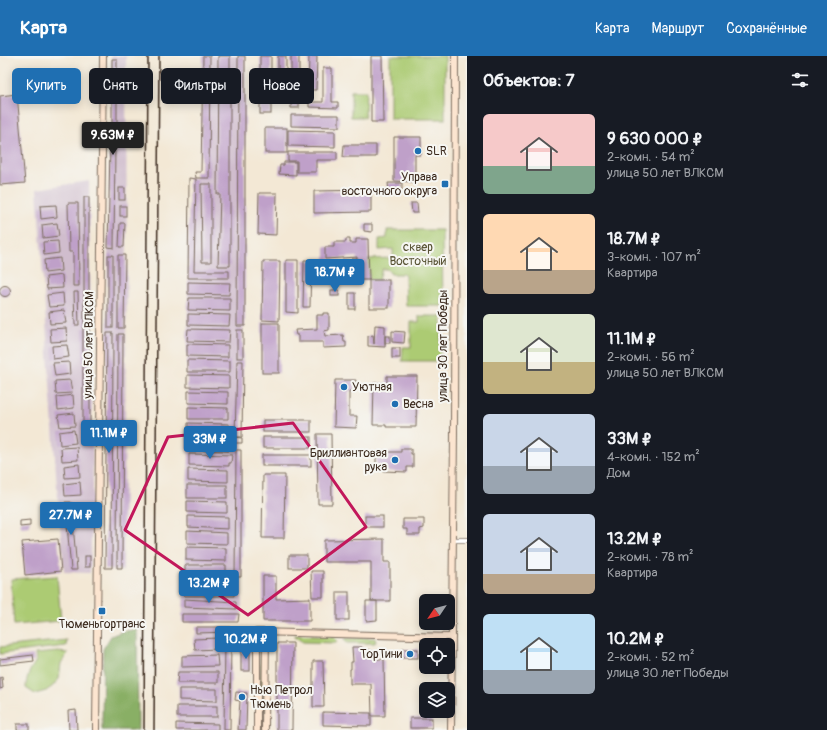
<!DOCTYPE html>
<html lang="ru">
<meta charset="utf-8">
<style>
body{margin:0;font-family:Pangolin,sans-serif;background:#20242c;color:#f1f3f6;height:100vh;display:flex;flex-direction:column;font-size:15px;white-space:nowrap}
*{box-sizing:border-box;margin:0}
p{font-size:13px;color:#9ea1a6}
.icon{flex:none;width:22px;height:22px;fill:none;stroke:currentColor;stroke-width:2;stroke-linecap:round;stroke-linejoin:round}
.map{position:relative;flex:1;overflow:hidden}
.sheet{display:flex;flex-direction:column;background:#171b24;width:360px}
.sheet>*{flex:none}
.hud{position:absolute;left:12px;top:12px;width:380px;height:36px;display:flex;gap:8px}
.needle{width:26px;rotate:235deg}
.buttons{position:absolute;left:419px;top:538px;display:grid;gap:8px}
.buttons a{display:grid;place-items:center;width:36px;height:36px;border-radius:6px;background:#171b24;box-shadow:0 2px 10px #0003;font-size:20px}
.price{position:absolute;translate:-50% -34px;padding:0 9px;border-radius:4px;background:#1f6fb2;color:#fff;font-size:13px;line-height:26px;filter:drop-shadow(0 1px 2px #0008)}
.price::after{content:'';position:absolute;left:50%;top:24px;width:12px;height:9px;margin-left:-6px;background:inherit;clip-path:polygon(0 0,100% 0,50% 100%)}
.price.selected{background:#222;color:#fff}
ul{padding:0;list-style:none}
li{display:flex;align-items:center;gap:12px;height:100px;padding:0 16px}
li span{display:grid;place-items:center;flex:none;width:112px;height:80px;border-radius:6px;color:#555}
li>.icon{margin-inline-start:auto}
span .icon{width:48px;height:48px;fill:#fffc;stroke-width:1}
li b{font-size:17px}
h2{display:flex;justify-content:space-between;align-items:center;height:48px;padding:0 16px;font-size:17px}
.pill{padding:0 14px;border-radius:6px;background:#171b24;box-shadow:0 2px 10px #0003;font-size:14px;line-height:36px}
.pill.selected{background:#1f6fb2;color:#fff}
header{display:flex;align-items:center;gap:24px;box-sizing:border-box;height:56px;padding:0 20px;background:#1f6fb2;color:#fff}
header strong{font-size:19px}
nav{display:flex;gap:22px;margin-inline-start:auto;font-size:14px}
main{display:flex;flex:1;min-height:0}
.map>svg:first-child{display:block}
</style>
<header>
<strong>Карта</strong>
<nav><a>Карта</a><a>Маршрут</a><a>Сохранённые</a></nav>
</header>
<main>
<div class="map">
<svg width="467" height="674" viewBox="0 0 467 674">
<rect width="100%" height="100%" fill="#f6f6f2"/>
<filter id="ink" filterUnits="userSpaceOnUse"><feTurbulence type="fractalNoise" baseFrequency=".025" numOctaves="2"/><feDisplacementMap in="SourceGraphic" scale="8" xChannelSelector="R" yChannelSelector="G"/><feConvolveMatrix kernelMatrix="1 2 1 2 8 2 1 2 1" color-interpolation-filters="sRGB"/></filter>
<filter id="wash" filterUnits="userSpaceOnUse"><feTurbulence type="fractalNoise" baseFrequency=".012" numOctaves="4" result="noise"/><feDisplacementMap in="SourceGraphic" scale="16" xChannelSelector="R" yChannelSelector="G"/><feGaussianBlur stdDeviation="0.9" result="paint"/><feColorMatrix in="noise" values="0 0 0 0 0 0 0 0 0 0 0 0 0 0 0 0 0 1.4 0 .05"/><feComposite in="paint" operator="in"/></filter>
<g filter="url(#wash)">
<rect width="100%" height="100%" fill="#f3e8d5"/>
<g fill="#d0bdcd">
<path d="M111,0H126L127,225L123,515L106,514L105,512L108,199L110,90L112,89Z"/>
<path d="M203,0H245V270L243,274L242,381V558L238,566H182L188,471L187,429L189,398L187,394L188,335L187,331L189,122H196L201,116Z"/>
<path d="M89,125L93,430L90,517L64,516L57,432L37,133Z"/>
<path d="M196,571H230V674H176L179,644L178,616L182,600L195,594L194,583L196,577Z"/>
</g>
<g fill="#accb73" stroke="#747a48">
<rect x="390" y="0" width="55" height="63"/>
<path d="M351,35H366L365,61H351Z"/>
<path d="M387,174H442L443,250H406L405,220L403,218H391L387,213H382L379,224H369L368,203L393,202V193L379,194V183L387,182Z"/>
<path d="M419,260H442L440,305H402L403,291H411V266H419Z"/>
<path d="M57,520L61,565L14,569L11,523Z"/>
<path d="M295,579L334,581L337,584V586L335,587L303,586L295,581Z"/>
<path d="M347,582H375L376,586L374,587H347L345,585L344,583Z"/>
<path d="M67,584L66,590L0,598V591Z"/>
<path d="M261,590H263L262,674H260Z"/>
<path d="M58,596L68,597L61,607L59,623L53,630L46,635L35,638L26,632C26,621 30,614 36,605L35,598Z"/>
</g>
<path fill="#89af65" stroke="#626c42" d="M137,573L138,674H102L103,593L111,580L121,576Z"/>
<g id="blocks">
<g fill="#bfa0c9">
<path d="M203,0H210L209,122H196L195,116H201Z"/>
<path d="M218,0H230V210H218L220,138H217Z"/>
<path d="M238,0H245V270H237Z"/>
<rect x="260" y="0" width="11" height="58"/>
<rect x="278" y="0" width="8" height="36"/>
<rect x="291" y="0" width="8" height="52"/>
<path d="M309,0H317L316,34H308Z"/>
<path d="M371,0H382L383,66H371Z"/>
<path d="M112,3H117V90H115L114,192L108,191L110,90H112Z"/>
<path d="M323,12H332V46H338V52L309,51V46H323Z"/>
<path d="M17,38L25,127L0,129V40Z"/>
<path d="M291,59H339V71L291,70Z"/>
<rect x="265" y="72" width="22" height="25"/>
<path d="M288,74L335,75V91L288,90Z"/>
<path d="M394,81H421V99H415V126L394,125Z"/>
<path d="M344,89H376V101H343Z"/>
<path d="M288,96H337V104H316V116H297V105H288Z"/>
<path d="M284,106H296V119L279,118L280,109H284Z"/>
<path d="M189,122L196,123L194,215H229V222H188Z"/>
<path d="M388,127H402V134L389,135Z"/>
<path d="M201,128H211V206H202Z"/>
<rect x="119" y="132" width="6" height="12"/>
<path d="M371,134V156L314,157V135Z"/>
<path d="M259,137H277L276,179L258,178Z"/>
<rect x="84" y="141" width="5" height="128"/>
<path d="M68,147H78L79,230H73V196H69Z"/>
<path d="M411,147H417L418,157H412Z"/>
<path d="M56,149L57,161L41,163L40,150Z"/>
<rect x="120" y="150" width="6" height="10"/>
<path d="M57,167L59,180L43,182L42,169Z"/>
<path d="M120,167H125L124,191H119Z"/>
<path d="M364,168H372V176L364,175Z"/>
<path d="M346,183H350V187H356V183H368L369,224H357V201L325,203V191H334V186H346Z"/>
<path d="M58,185L59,197L44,199L43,186Z"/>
<rect x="108" y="199" width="5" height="73"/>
<path d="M118,199H125L124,272H118Z"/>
<path d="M60,202L61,215L45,217L44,204Z"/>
<path d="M286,204H298V257L286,256Z"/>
<path d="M304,204H311L310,251H303Z"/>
<path d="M263,205H280L279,265L262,264Z"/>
<path d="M62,219L63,232L47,233L46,221Z"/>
<rect x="369" y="224" width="20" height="28"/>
<path d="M188,226L230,227L229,239L188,238Z"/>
<circle cx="5" cy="235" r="5.5"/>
<rect x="331" y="234" width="8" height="6"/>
<path d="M74,236H78L79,269H75Z"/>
<path d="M63,237L64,250L49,251L47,239Z"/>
<rect x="349" y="237" width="6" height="16"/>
<path d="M189,242H230V255L188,254Z"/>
<path d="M64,254L66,267L50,268L49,256Z"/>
<path d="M323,257H329V274L324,275L325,280L343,279L344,286H346V291L323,292V286H298V279H296L295,274L317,273V259H323Z"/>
<path d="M188,258L230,259L229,270L188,269Z"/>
<rect x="262" y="267" width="17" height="50"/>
<path d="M375,269L385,270V291L368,290V280L373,279L374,288Z"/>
<path d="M66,272L67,285L51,286L50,273Z"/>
<rect x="83" y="272" width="7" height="104"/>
<path d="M188,273L230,274L229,286L187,285Z"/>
<rect x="237" y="274" width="6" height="28"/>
<path d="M392,275L405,276L404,287L392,286Z"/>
<path d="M107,277H113L112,512H105Z"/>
<path d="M118,278H123L122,512H117Z"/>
<rect x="385" y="280" width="5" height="7"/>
<path d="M187,288L228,289V301L187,300Z"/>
<path d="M67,289L69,301L53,303L52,290Z"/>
<rect x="392" y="292" width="8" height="10"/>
<path d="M187,304L230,305V316H187Z"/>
<path d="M237,305H243L242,381H235Z"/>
<path d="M69,306L70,318L55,320L53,307Z"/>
<path d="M187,319L229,320V332L187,331Z"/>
<path d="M387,320H417L416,371H386V369H373L374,327H387Z"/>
<path d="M70,324L72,337L56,338L55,325Z"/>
<path d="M335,324H356L355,335H349V360H357L356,372L334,371Z"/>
<path d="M188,335L228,336V348L188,347Z"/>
<path d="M73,339L74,352L58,354L57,341Z"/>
<path d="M188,351L228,352V363H188Z"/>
<path d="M74,357L75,370L60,371L58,359Z"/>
<rect x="263" y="364" width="48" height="12"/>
<path d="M188,367L229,368L228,380L188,379Z"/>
<path d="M74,374L76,387L60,389L59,376Z"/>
<path d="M317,378H331L332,448H318Z"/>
<path d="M234,381L242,382V387H234Z"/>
<rect x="263" y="381" width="48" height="11"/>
<path d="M187,382L227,383L228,395L187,394Z"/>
<path d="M77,391L78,404L62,405L61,392Z"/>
<path d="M401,393H411V398H413V411H407V416L383,415V411H376V396H401Z"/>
<path d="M236,394H241V521H235Z"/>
<path d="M189,398L232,399L231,407H229V410L189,409Z"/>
<rect x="262" y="399" width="49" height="11"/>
<path d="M79,408L80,421L65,422L64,410Z"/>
<path d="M188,413L228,414V426L188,425Z"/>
<path d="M263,419H285L284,482H262Z"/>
<path d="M80,426L81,439L65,440L64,428Z"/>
<rect x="187" y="429" width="40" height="13"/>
<path d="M187,445L227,446V457L187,456Z"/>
<path d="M65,446H71L77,514H71Z"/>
<path d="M188,460L228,461V473L188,471Z"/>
<rect x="365" y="460" width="18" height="11"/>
<path d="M403,463H424V472L420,473V479H407V473H403Z"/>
<path d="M30,464V470L20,471V465Z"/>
<path d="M187,475L227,477V488L187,487Z"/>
<path d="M58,483L61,515L25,519L22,486Z"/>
<path d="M384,483V506H390V545H371V506H324V484Z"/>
<path d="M186,491L226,492V505L186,504Z"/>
<rect x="289" y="499" width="18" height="13"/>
<rect x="85" y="500" width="5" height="11"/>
<path d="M185,509H226V522L185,521Z"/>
<path d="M311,515H323V541H312Z"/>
<path d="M263,520H276V543L310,542V565H263Z"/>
<path d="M184,528H235L234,540H184Z"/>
<rect x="337" y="536" width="12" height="28"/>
<path d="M184,543L236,546V553L184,551Z"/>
<path d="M366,545H377V564L366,565Z"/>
<path d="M182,558H239L238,566H182Z"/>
<path d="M196,571H230V576L196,577Z"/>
<path d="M218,582V593L195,594L194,583Z"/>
<path d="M225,584H231L230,674H224Z"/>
<path d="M277,587H293L292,674H277Z"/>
<path d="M352,591H362V594H371L375,600V603H384L385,660H372L371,628H350V613H351V606H353Z"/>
<rect x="241" y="592" width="9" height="23"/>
<rect x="403" y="593" width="15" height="9"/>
<path d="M33,599L34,605L0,609V603Z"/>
<path d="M217,599L218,610L182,611V600Z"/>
<path d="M313,605H323L324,651H313Z"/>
<path d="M178,616H218V627H177Z"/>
<path d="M2,621L3,632L0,633V622Z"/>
<path d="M179,633H217V645L179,644Z"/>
<path d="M236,636L247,637L246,674H238L240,645L235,644Z"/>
<rect x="177" y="650" width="40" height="11"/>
<path d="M76,654L77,674H69L68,655Z"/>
<path d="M323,656L371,657V670L323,669Z"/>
<rect x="410" y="662" width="22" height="10"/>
<path d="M176,667L218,668V674H176Z"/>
<rect x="17" y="668" width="12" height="6"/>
</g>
</g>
</g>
<g filter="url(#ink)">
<use href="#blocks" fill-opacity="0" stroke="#7b6c5e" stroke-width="1"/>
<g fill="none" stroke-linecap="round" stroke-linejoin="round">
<defs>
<path id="street" d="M453,484H467"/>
<g id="secondary">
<path d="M96,674L103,0"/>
<path d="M257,674V576L452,581"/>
<path d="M265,674L266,576"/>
<path d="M451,674L454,378L455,0"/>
</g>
</defs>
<use href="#street" stroke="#7b6c5e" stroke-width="6"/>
<use href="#secondary" stroke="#7b6c5e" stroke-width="8"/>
<use href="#street" stroke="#fff" stroke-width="4.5"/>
<use href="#secondary" stroke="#fce5d0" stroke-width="6"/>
<g stroke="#3b2a1e" stroke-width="1.5">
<path d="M144,674L148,0"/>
<path d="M154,674L159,0"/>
</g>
</g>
</g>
<path fill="none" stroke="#c2185b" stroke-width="3" stroke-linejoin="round" d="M293,367L366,471L248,559L125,474L168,381Z"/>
<g fill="#1f6fb2" stroke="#f6f6f2" stroke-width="1.5">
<circle cx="418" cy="95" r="4"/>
<rect x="441" y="124" width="8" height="8" rx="2"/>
<circle cx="344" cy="331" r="4"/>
<circle cx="395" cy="348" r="4"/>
<circle cx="395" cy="404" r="4"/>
<rect x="98" y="551" width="8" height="8" rx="2"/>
<circle cx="410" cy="598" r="4"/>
<circle cx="242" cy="641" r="4"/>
</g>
<g text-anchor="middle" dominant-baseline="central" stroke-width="4" stroke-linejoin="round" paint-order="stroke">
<g font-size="12" fill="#3b2a1e" stroke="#f6f6f2" text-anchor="start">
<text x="426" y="95">SLR</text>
<text x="437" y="121" text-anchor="end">Управа<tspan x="437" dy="14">восточного округа</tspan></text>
<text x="352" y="331">Уютная</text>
<text x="403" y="348">Весна</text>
<text x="387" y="397" text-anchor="end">Бриллиантовая<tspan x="387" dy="14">рука</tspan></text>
<text x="102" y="568" text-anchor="middle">Тюменьгортранс</text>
<text x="402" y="598" text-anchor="end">ТорТини</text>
<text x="250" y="634">Нью Петрол<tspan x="250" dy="14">Тюмень</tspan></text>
</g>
<g font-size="12" fill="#575233" stroke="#f6f6f2">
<text x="418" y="191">сквер<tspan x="418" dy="14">Восточный</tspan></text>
</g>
<g font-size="12" fill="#3b2a1e" stroke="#f6f6f2">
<text transform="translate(89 289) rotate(-89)">улица 50 лет ВЛКСМ</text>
<text transform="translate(443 290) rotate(-90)">улица 30 лет Победы</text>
</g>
</g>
</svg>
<div class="buttons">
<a><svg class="needle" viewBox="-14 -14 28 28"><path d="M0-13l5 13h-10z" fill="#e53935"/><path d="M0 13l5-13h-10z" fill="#9ea1a6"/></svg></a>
<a><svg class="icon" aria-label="locate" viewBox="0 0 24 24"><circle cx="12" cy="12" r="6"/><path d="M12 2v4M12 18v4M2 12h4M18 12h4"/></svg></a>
<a><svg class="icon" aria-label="layers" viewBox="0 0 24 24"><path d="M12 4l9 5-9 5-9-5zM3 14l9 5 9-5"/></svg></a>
</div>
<b class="price selected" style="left:113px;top:100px">9.63M ₽</b>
<b class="price" style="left:335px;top:237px">18.7M ₽</b>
<b class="price" style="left:109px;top:398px">11.1M ₽</b>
<b class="price" style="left:210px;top:404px">33M ₽</b>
<b class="price" style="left:71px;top:480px">27.7M ₽</b>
<b class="price" style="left:209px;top:548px">13.2M ₽</b>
<b class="price" style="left:246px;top:604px">10.2M ₽</b>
<div class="hud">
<a class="pill selected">Купить</a>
<a class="pill">Снять</a>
<a class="pill">Фильтры</a>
<a class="pill">Новое</a>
</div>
</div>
<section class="sheet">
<h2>Объектов: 7<svg class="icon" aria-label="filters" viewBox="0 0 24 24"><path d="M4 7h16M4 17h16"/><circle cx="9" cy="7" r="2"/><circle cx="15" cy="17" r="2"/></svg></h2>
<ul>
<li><span style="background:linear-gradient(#f6c9c9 65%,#7fa58c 0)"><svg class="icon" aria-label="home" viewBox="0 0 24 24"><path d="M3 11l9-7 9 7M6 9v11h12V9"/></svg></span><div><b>9 630 000 ₽</b><p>2-комн. · 54 m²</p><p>улица 50 лет ВЛКСМ</p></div></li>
<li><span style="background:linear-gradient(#ffd9b3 70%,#b9a48a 0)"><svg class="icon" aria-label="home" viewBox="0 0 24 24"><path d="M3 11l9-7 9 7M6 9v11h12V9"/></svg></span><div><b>18.7M ₽</b><p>3-комн. · 107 m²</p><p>Квартира</p></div></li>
<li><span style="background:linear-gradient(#dfe7d0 60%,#c2b280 0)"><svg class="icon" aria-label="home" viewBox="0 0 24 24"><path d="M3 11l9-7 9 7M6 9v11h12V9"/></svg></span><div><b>11.1M ₽</b><p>2-комн. · 56 m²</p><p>улица 50 лет ВЛКСМ</p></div></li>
<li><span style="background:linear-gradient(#c9d6e8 65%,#9aa5b1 0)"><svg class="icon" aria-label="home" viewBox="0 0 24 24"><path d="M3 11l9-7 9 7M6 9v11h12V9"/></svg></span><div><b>33M ₽</b><p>4-комн. · 152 m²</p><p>Дом</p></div></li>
<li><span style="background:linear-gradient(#c9d6e8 75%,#b9a48a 0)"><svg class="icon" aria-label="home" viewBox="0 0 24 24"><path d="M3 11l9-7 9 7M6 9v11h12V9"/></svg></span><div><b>13.2M ₽</b><p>2-комн. · 78 m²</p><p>Квартира</p></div></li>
<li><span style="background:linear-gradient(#bfe0f5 70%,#9aa5b1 0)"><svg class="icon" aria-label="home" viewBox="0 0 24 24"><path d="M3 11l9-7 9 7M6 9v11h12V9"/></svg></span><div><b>10.2M ₽</b><p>2-комн. · 52 m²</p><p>улица 30 лет Победы</p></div></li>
</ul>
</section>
</main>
